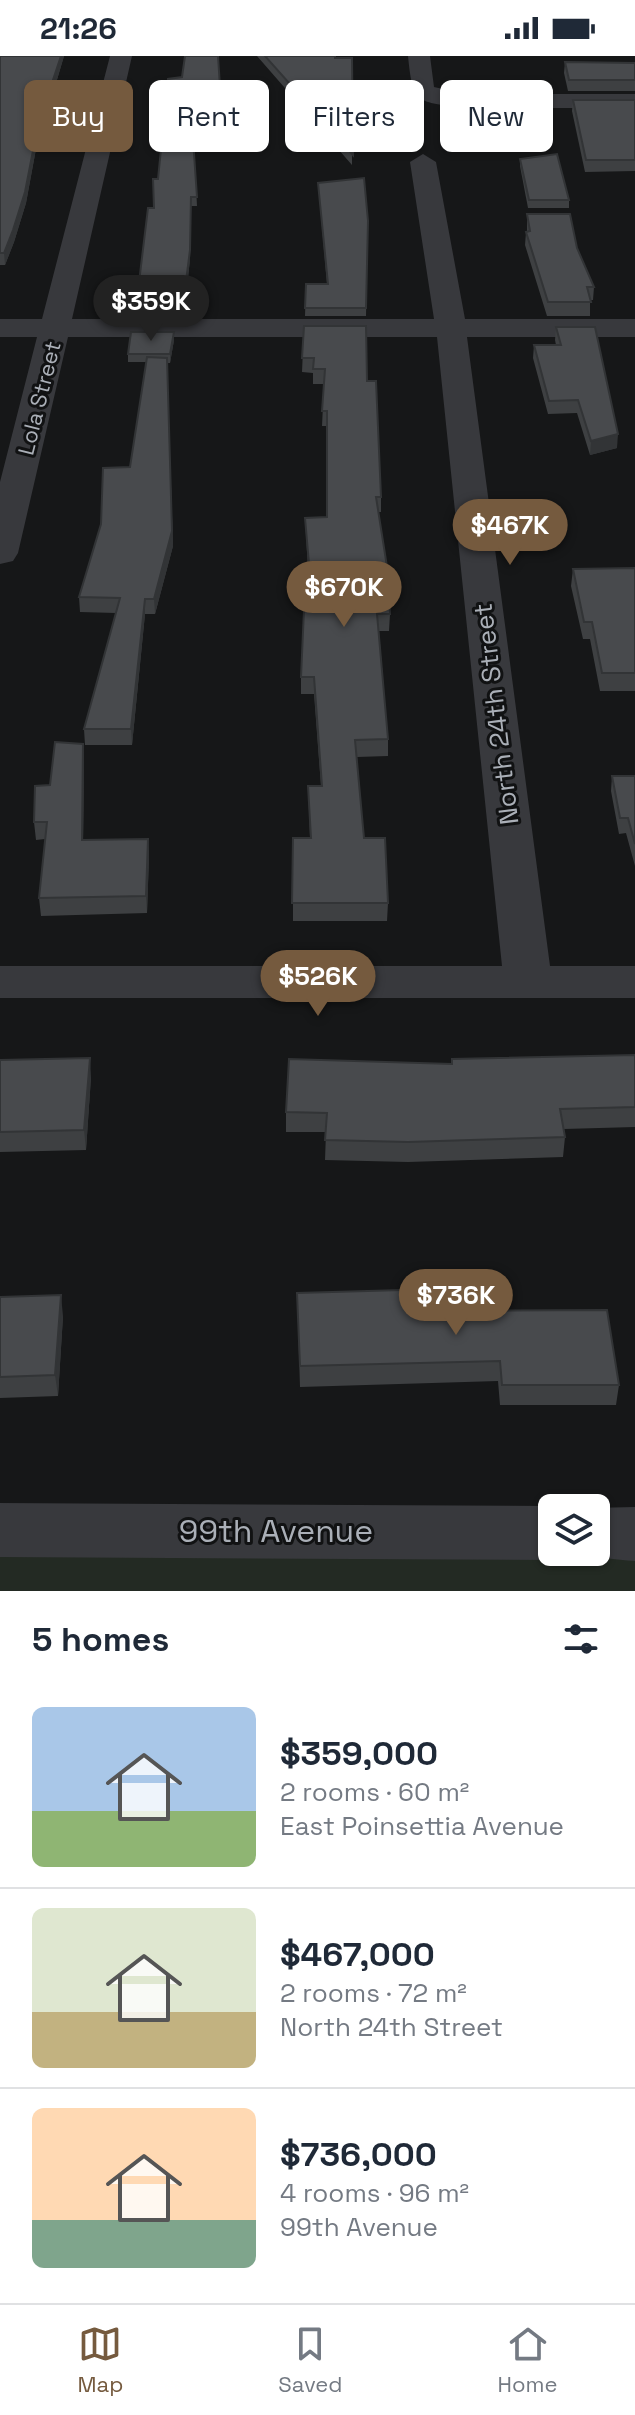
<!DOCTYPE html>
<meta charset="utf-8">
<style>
body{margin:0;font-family:"Space Grotesk",sans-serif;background:#f2f2f3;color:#1f2937;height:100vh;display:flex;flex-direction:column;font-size:30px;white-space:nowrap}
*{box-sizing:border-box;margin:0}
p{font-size:26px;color:#747a83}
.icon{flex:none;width:44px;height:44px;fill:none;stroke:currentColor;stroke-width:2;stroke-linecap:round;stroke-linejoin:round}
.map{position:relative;height:1535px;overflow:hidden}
.drawer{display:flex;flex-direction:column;background:#fff;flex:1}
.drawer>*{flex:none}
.top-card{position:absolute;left:24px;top:24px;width:588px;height:72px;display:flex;gap:16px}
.controls{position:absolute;left:538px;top:1438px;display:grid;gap:16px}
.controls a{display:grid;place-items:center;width:72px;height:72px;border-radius:12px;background:#fff;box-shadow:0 2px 6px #0004;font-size:40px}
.price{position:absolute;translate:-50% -68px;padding:0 18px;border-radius:28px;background:#755a3e;color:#fff;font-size:26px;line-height:52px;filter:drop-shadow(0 2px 4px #0008)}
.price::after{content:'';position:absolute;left:50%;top:48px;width:24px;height:18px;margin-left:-12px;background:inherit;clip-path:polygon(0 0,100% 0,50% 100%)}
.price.active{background:#222;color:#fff}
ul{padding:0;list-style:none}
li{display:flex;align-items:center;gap:24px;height:200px;padding:0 32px}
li+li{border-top:2px solid #e0e1e3}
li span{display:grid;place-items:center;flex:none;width:224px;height:160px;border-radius:12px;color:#555}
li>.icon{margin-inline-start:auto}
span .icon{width:96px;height:96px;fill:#fffc;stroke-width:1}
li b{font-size:34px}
h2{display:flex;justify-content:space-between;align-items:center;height:96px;padding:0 32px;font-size:34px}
.tag{padding:0 28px;border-radius:12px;background:#fff;box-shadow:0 2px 6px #0004;font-size:28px;line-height:72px}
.tag.active{background:#755a3e;color:#fff}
.status{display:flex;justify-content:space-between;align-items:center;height:56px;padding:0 40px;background:#fff;direction:ltr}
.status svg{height:22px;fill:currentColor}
.menu{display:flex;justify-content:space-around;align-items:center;height:112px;border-top:2px solid #e0e1e3;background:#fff;font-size:22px;color:#747a83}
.menu a{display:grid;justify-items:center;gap:4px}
.menu .active{color:#755a3e}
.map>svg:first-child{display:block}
</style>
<div class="status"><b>21:26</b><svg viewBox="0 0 49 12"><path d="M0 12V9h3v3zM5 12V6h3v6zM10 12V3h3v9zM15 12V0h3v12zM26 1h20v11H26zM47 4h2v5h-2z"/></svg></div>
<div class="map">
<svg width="635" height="1535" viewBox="0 0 635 1535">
<rect width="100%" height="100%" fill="#161718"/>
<path fill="#232a23" d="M0,1487L552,1496L635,1491V1535H0Z"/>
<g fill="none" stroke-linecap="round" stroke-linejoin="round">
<g fill="#38393d" fill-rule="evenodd">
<path d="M110,0H132L72,263H434L410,106L423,98L436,106L465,263H635V281H467L550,910H635V942H0V910H502L437,281H68L18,497L13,505L0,508V426L37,281H0V263H42Z"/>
<path d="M408,0H430L434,31L465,38H635V52H465C417,45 413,50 408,0Z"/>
<path d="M0,1447L552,1450L557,1452H552V1496H596V1452H591L635,1451V1505C605,1504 579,1494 552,1504L0,1501Z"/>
</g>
</g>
<g fill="#3e4042">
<path d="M0,0H64L51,44H45L26,147L14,186L5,209H0Z"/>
<path d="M218,0L222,69H214V90L194,91L197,150H191L190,203L185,250H179L178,260H136V251L154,152L158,123L182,21Z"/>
<path d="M257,0H335V2H352V109Z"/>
<path d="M565,6L635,7V35H568L564,17Z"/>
<path d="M573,44H635V115L585,116L572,55Z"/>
<path d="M520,103L569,144V152H528L520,110Z"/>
<path d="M318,127L368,165L366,260H305L306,228H327Z"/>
<path d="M527,158L577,192L594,231L593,244H590V260H547L525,189L526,176L527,175Z"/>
<path d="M304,270L367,325L381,441V456H378L390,558L389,575H379L388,683V700L357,701L364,782L388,847L387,865H293V782H310L308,730H321L314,638H301V621L309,531L305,462L327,461V370H322L324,328H313V317L302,316Z"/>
<path d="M556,271L617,392L590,399L577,357L548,358L533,302L534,289H556L555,284Z"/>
<path d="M174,276V284L170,307H167L173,490L155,558H145L132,689H85L84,673L116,557L80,556L79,541L130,411L146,306H128V298Z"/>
<path d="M635,512V635H600L590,583H583L571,530L573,513Z"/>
<path d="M83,688L84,705L83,784L148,783L149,800L147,857L41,860L39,842L45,783L36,784L34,766L50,729Z"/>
<path d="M612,720H635V810L626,777L619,778L611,735Z"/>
<path d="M635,999V1071L564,1073L565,1081L563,1101L408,1106L325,1104L326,1076H286V1056L451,1008L452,1003Z"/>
<path d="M0,1004L91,1021L86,1094L0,1096Z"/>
<path d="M297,1237L440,1255L619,1329L616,1349H500L498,1325L300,1331Z"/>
<path d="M0,1241L63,1260L58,1340L0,1342Z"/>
</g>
<g fill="#323436">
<path d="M61,0H64L51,44L50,33Z"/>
<path d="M45,33V44L26,147L14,186L5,209L4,197Z"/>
<path d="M191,141L190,203L185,250L184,241Z"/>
<path d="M174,276V284L170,307V298Z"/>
<path d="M167,302L173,490L155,558L154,543Z"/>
<path d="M618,378L617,392L590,399L591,385Z"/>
<path d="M145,543V558L132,689L131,673Z"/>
<path d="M83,688L84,705L83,802L82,784Z"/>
<path d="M148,783L149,800L147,857L146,840Z"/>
<path d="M90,1002L91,1021L86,1094L84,1074Z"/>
<path d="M61,1239L63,1260L58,1340L55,1319Z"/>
</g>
<g fill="#484a4d" stroke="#323436" stroke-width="2">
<path d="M0,0H61L50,33H45L25,136L13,174L4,197H0Z"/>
<path d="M185,0H218L222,61H214V82L193,83L197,141H191L190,194L184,241H179L178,251H136L148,152H154L153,123H158L168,23L182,21Z"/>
<path d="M265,0H335V2H352L353,99Z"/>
<path d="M565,6L635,7V24H569Z"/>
<path d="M573,44H635V104H586Z"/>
<path d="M557,98L569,144H529L520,103Z"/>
<path d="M364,122L368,165L366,252H305L306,228H328L318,127Z"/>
<path d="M527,158H570L577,192L594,231H587L591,246H548L526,176L530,175Z"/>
<path d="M304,270H366L367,325H376L381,441H376L388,517L390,558H377L388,683L355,684L364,782H385L388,847H292L293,782H311L308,730H322L314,621H301L305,531H311L305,462L327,461V355H322L325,313H313L314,302H302Z"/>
<path d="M556,271H595L618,378L591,385L578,344L549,345L534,289H561Z"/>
<path d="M131,276H174L170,298H128Z"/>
<path d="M147,301L167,302L172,475L154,543H145L131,673H84L120,542L79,541L101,468L103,412L130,411Z"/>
<path d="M635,512V617H602L592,566H584L573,513Z"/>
<path d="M55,686L83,688L82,784L148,783L146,840L39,842L47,766H34L35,730L50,729Z"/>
<path d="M612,720H635V788L628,762H620Z"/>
<path d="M635,999V1051L560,1053L565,1081L408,1086L325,1084L327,1057L286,1056L289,1003L452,1008V1003Z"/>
<path d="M90,1002L84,1074L0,1076V1004Z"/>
<path d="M438,1233L440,1255L607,1254L619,1329H502L500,1305L300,1310L297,1237Z"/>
<path d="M61,1239L55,1319L0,1321V1241Z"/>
</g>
<g text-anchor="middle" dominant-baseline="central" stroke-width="6" stroke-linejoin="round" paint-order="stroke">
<g font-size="22" fill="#aaafb7" stroke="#111213">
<text transform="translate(39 342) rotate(-76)">Lola Street</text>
</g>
<g font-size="26" fill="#aaafb7" stroke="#111213">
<text transform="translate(496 658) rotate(-97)">North 24th Street</text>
</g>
<g font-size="32" fill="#aaafb7" stroke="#111213">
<text x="276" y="1475">99th Avenue</text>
</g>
</g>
</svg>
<div class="controls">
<a><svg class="icon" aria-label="layers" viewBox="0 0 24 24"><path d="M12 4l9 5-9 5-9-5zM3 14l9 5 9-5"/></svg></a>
</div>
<b class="price active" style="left:151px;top:287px">$359K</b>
<b class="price" style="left:510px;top:511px">$467K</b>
<b class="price" style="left:344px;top:573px">$670K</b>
<b class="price" style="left:318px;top:962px">$526K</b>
<b class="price" style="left:456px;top:1281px">$736K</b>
<div class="top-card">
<a class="tag active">Buy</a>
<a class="tag">Rent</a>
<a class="tag">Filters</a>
<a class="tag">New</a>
</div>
</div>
<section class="drawer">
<h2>5 homes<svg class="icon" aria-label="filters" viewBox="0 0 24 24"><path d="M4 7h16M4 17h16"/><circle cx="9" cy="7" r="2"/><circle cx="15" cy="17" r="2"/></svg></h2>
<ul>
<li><span style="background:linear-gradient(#a9c7e8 65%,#8fb573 0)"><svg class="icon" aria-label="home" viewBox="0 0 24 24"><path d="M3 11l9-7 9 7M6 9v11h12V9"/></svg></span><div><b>$359,000</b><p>2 rooms · 60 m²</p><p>East Poinsettia Avenue</p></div></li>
<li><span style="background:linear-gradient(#dfe7d0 65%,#c2b280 0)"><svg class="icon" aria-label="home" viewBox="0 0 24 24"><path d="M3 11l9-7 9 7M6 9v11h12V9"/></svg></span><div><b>$467,000</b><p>2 rooms · 72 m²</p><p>North 24th Street</p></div></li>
<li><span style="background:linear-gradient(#ffd9b3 70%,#7fa58c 0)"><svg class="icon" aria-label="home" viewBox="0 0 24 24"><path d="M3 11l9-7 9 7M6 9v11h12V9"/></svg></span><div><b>$736,000</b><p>4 rooms · 96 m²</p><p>99th Avenue</p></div></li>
</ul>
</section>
<nav class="menu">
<a class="active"><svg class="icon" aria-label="map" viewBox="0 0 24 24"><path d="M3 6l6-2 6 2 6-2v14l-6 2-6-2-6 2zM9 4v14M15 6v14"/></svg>Map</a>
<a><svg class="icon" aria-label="saved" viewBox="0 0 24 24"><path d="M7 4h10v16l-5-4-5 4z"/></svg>Saved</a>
<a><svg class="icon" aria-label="home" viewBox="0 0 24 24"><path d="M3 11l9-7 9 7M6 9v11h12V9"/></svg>Home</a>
</nav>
